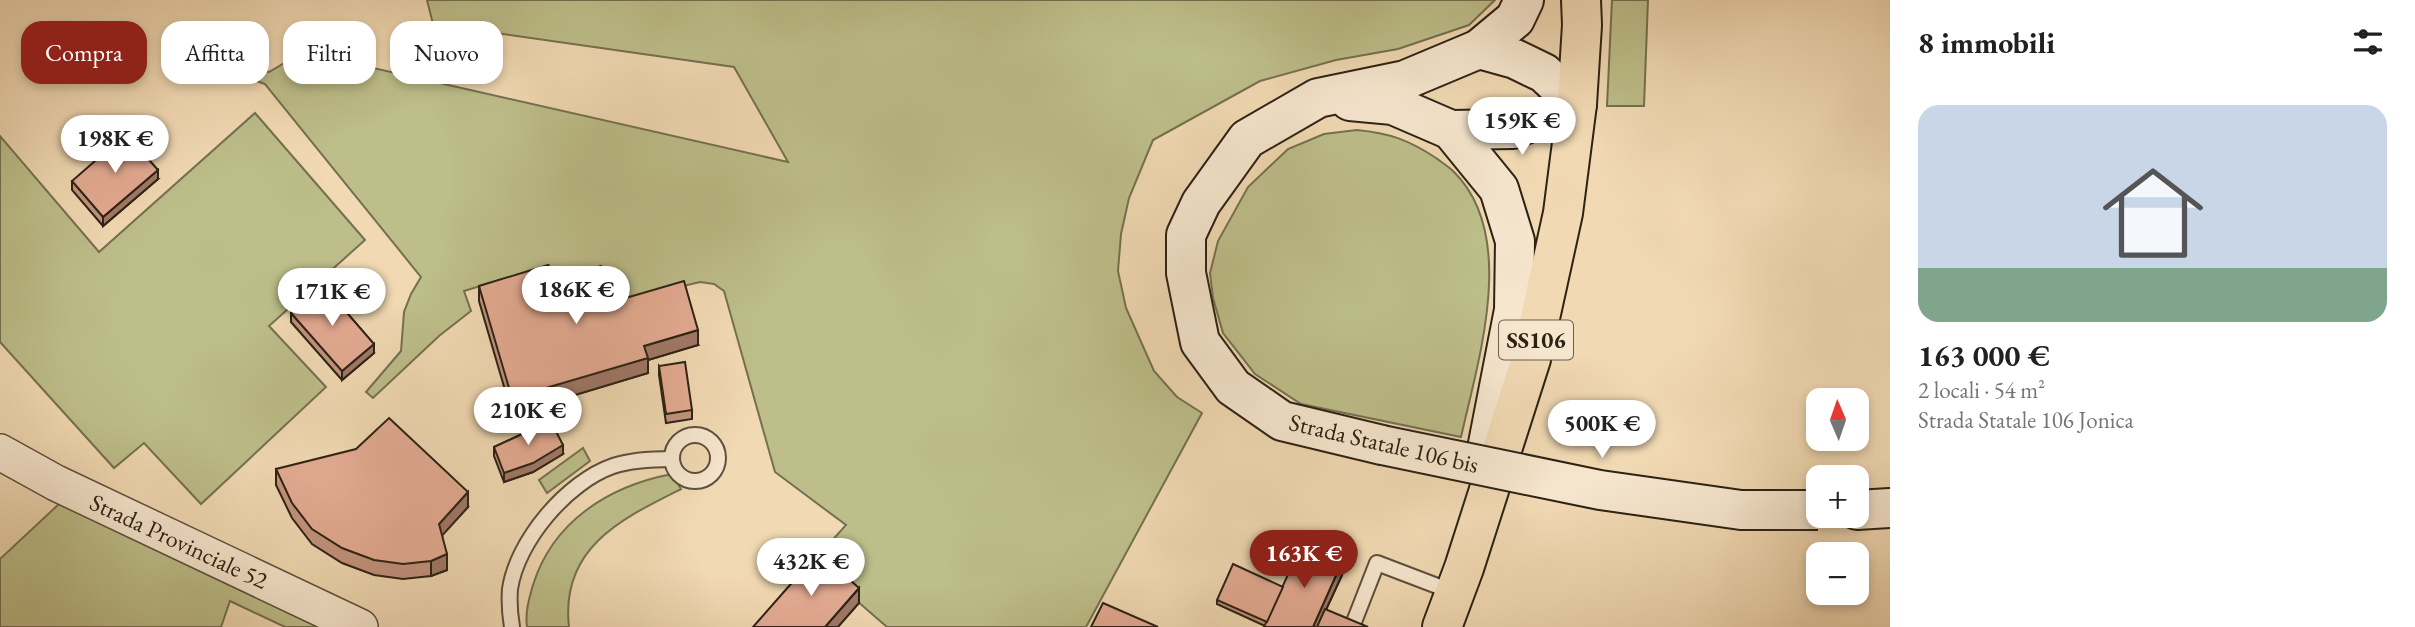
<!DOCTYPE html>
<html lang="it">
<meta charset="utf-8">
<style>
body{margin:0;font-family:"EB Garamond",serif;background:#f6f6f6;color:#202124;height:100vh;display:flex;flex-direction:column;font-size:26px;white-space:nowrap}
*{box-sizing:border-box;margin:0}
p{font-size:23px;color:#757577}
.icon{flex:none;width:38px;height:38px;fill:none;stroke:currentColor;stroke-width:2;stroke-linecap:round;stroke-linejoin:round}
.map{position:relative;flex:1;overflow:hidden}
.panel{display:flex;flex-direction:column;background:#fff;width:525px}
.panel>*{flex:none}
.hud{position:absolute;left:21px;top:21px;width:665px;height:63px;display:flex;gap:14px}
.needle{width:46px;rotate:358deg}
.controls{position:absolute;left:1806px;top:388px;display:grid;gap:14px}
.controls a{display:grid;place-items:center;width:63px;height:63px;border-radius:14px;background:#fff;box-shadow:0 4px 10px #0003;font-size:35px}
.price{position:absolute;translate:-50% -60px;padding:0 16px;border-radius:24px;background:#fff;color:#222;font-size:23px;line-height:46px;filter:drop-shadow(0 2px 4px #0008)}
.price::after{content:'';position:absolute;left:50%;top:42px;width:21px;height:16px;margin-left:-10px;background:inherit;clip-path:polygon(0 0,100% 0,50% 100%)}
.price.current{background:#8f2418;color:#fff}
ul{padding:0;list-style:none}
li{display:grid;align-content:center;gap:14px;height:371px;padding:0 28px}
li+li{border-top:2px solid #e0e0e0}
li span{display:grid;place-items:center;height:217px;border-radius:21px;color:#555}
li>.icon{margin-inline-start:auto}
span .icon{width:126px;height:126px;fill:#fffc;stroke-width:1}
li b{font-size:30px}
h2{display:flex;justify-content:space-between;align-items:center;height:84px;padding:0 28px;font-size:30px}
.tag{padding:0 24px;border-radius:21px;background:#fff;box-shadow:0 4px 10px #0003;font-size:24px;line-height:63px}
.tag.current{background:#8f2418;color:#fff}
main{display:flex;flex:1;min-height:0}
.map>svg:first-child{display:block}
</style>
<main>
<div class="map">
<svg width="1890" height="627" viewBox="0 0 1890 627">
<rect width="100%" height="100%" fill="#f1d9b3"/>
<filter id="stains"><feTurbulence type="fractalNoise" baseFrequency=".00286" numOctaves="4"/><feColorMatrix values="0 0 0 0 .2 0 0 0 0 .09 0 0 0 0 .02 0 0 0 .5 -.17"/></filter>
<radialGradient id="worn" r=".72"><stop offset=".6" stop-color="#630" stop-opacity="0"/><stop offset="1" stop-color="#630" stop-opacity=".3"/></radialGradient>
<g fill="#bdbe8a" stroke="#747050" stroke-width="2">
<path d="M427,0H1495L1469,25L1398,49L1336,60L1260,81L1153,140L1129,198L1121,234L1118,271L1126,308L1154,371L1177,397L1202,413L1086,627H887L819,568L755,627L846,525L775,472L724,291L714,284L700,282L612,303L556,285L549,265L464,291L471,311L439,336L373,398L366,392L401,351L404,312L411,294L421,277L265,84L176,53L269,72L303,52L788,162L734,67L433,24Z"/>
<path d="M1612,0H1648L1644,106H1607Z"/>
<path d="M255,113L365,240L269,326L326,387L201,504L144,443L114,468L0,342V136L99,252Z"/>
<path d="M1357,130C1389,133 1409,140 1436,158C1441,162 1448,166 1453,171C1519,235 1478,360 1461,437L1301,404L1255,374L1223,333L1213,298L1210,273L1218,241L1248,187L1288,149L1324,134Z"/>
<path d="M583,448L590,461L547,493L539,480Z"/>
<path d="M672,474L681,489C621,519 560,548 569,627H527C525,612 529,599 533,585C553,521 609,486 672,474Z"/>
<path d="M59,504L318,627H285L230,601L221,627H0V559Z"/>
</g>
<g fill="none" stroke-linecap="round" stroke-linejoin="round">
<defs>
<g id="service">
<circle cx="695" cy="458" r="23"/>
<path d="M512,627C510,615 509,602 510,589C517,541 567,482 613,466C631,460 653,459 672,459"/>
<path d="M1352,627L1377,563L1453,592"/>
</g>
<path id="tertiary" d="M0,452L56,483L360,627"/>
<g id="secondary">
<path d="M1350,101L1393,105L1451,130L1513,129L1577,104L1544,73L1515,59L1479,49"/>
<path d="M1451,130L1499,189L1515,241L1514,310L1485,459"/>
<path d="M1382,445L1282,421L1233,387L1200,342L1186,273V235L1201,203L1247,139L1318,98L1405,80L1479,49L1515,19L1524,0"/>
<path d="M1857,510L1890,508"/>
</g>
<path id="primary" d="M1442,627L1464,568L1531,359L1563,213L1577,104L1582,25L1581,0"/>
</defs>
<use href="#service" stroke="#5d503c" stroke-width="18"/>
<use href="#tertiary" stroke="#5d503c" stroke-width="38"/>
<use href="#secondary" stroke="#2c2215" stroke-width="42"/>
<use href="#primary" stroke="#2c2215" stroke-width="42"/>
<use href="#service" stroke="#f6e6ce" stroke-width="14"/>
<use href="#tertiary" stroke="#f6e6ce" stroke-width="35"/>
<use href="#secondary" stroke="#f6e6ce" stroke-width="38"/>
<use href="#primary" stroke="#f1d9b3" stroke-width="38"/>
<defs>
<path id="secondary-bridge" d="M1382,445L1600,490L1741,510H1818"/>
</defs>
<use href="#secondary-bridge" stroke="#2c2215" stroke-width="42" stroke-linecap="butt"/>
<use href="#secondary-bridge" stroke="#f6e6ce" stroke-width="38"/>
</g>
<g fill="#c4937e" stroke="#2c2215" stroke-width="2">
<path d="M158,179L103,226L72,190V181Z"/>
<path d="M552,280L612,302L698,345L648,360V373L512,414L479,301V286Z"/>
<path d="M291,313L374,353L342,380L291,322Z"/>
<path d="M659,366L692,410V419L666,423L659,375Z"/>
<path d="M520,435L563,454L533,472L504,482L494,456V447Z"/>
<path d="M276,469L468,507L442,535L447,570L431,576L403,579L374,575L342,563L312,544L292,518L276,485Z"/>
<path d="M1342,575L1326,610L1265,626L1217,604V600Z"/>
</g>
<g fill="#a07867" stroke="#2c2215" stroke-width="2">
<path d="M158,170V179L103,226V217Z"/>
<path d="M698,330V345L648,360V373L512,414V398L644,346Z"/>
<path d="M374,344V353L342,380V371Z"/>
<path d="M563,445V454L533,472L504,482V473Z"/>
<path d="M468,492V507L439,539V524Z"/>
<path d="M447,554V570L431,576V561Z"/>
<path d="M1342,562V575L1318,627H1313Z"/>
<path d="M859,588V603L838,627H825Z"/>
</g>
<g fill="#e4ab93" stroke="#2c2215" stroke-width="2">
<path d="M126,134L158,170L103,217L72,181Z"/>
<path d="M548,265L552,280L601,266L612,302L684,281L698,330L644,346L648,358L512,398L479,286Z"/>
<path d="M323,285L374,344L342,371L291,313Z"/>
<path d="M685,362L692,410L666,414L659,366Z"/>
<path d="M389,418L468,492L439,524L447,554L431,561L403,564L374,560L342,548L312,529L292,503L276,469L356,449Z"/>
<path d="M549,418L563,445L533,463L504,473L494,447L520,435Z"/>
<path d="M1302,544L1342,562L1313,627H1264Z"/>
<path d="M819,552L859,588L825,627H753Z"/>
<path d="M1233,564L1283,587L1267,622L1217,600Z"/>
<path d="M1103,603L1158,627H1091Z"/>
<path d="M1325,609L1368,627H1317Z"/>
</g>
<g text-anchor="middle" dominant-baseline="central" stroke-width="6" stroke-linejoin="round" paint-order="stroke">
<rect fill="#f6e6ce" stroke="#695d4c" stroke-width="2" x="1499" y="320.5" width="74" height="39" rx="5"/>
<g font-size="23" font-weight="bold" fill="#2c2215">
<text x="1536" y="340">SS106</text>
</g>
<g font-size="24" fill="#2c2215" stroke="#f6e6ce">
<text transform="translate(1384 443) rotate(13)">Strada Statale 106 bis</text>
<text transform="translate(179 541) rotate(25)">Strada Provinciale 52</text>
</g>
</g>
<rect width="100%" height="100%" filter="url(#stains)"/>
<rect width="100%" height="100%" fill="url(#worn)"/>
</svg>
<div class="controls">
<a><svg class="needle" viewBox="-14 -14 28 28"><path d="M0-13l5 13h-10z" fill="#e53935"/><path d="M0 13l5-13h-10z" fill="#757577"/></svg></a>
<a>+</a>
<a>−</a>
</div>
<b class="price" style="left:1522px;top:157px">159K €</b>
<b class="price" style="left:115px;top:175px">198K €</b>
<b class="price" style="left:576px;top:326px">186K €</b>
<b class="price" style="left:332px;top:328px">171K €</b>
<b class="price" style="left:528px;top:447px">210K €</b>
<b class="price" style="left:1602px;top:460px">500K €</b>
<b class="price current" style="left:1304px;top:590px">163K €</b>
<b class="price" style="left:811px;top:598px">432K €</b>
<div class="hud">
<a class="tag current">Compra</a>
<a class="tag">Affitta</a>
<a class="tag">Filtri</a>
<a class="tag">Nuovo</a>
</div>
</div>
<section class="panel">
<h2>8 immobili<svg class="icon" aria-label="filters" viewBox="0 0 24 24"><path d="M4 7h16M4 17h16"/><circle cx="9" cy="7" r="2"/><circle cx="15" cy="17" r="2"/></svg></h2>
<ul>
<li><span style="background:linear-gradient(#c9d6e8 75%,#7fa58c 0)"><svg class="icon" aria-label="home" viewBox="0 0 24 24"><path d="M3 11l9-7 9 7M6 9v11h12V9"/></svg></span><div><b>163 000 €</b><p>2 locali · 54 m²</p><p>Strada Statale 106 Jonica</p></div></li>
</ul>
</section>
</main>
